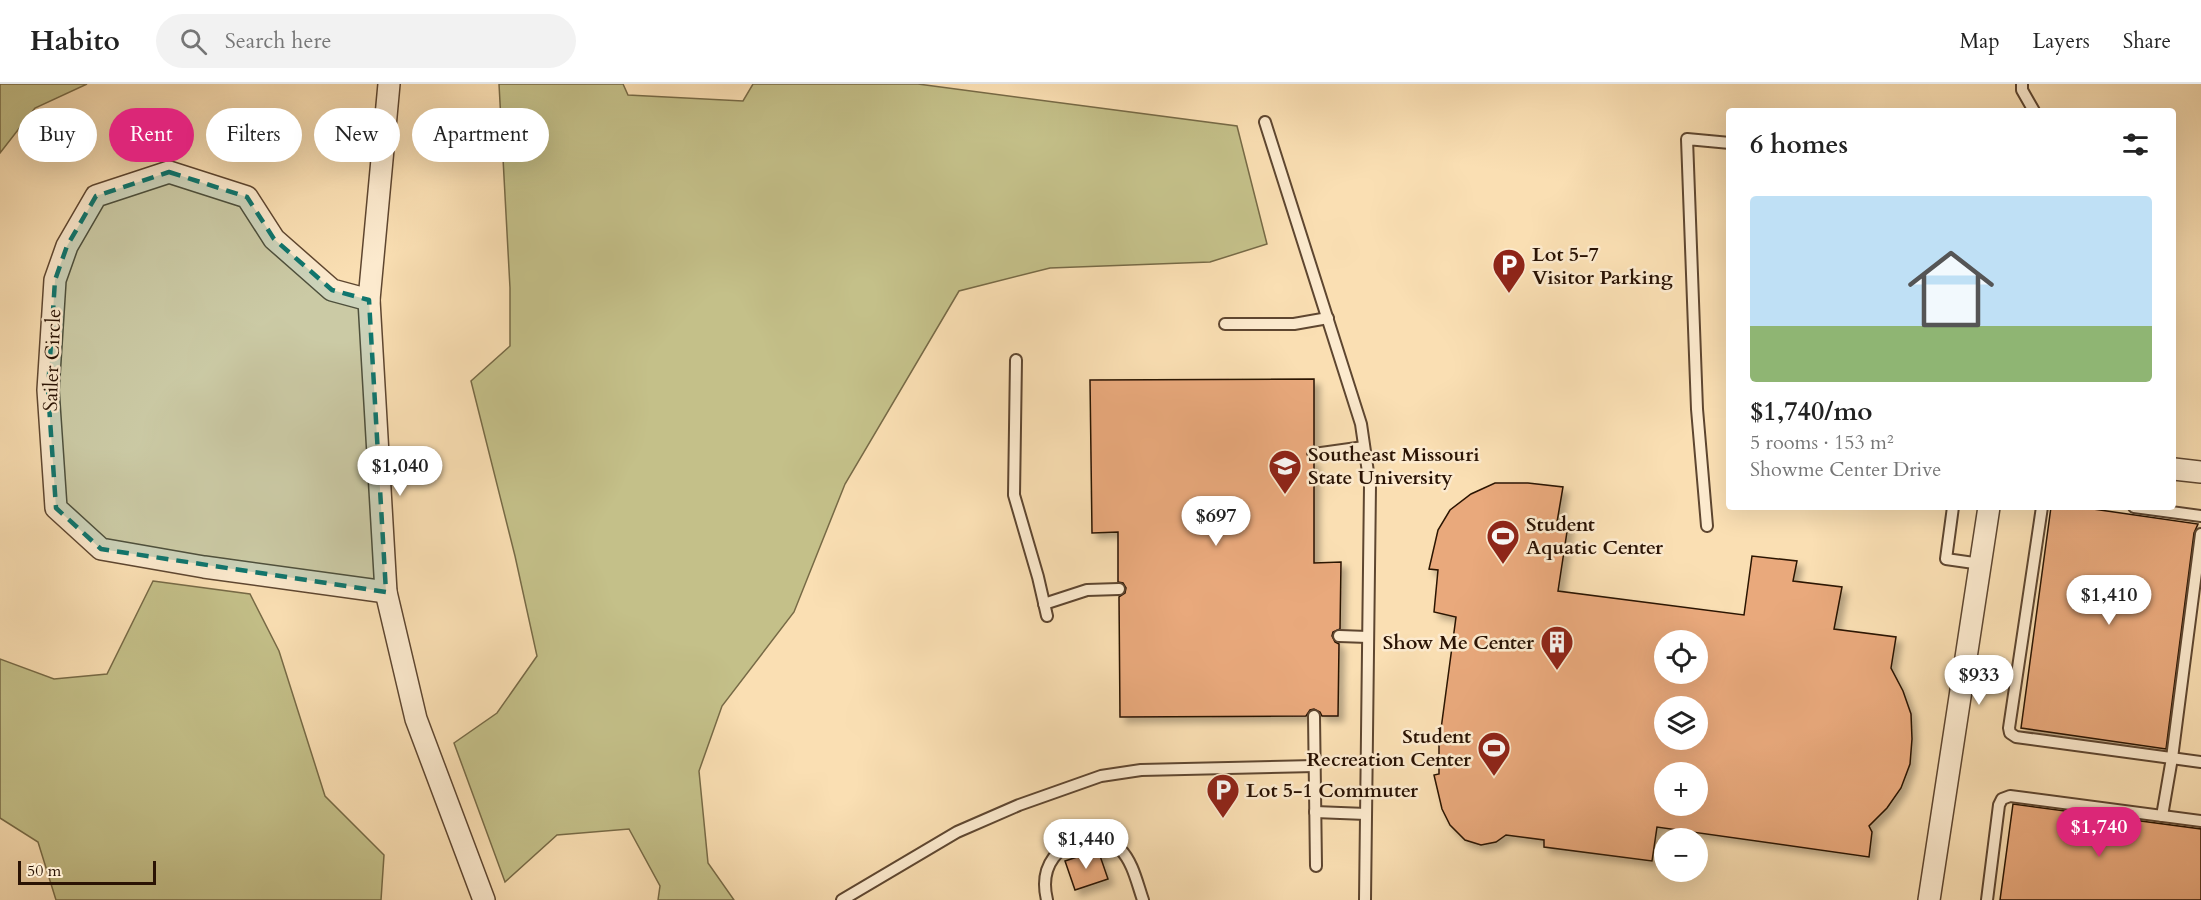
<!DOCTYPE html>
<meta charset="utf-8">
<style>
body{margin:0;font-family:Cardo,serif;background:#f2f2f2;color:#222;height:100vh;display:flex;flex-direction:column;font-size:22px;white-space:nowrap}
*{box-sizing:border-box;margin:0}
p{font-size:20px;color:#767676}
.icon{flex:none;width:33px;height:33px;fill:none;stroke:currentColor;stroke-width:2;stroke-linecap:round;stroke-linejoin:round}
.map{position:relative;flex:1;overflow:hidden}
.panel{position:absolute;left:1726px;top:24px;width:450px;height:402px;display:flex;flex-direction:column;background:#fff;border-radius:6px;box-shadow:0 6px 24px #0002}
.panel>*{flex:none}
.top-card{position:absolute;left:18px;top:24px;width:570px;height:54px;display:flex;gap:12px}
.fabs{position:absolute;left:1654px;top:546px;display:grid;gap:12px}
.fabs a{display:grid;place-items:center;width:54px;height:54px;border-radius:50%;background:#fff;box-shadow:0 6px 24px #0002;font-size:30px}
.scale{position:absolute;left:18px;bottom:15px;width:138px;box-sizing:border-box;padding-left:6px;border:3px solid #2a1304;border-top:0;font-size:16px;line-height:21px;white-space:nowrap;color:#2a1304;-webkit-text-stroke:4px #fceace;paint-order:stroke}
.price{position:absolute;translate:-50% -51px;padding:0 14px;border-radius:21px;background:#fff;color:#222;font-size:20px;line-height:39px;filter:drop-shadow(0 2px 3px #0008)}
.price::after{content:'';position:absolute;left:50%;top:36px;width:18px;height:14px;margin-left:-9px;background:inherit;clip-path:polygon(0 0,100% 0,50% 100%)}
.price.active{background:#db2777;color:#fff}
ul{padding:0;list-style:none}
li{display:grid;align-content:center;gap:12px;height:318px;padding:0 24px}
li+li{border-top:2px solid #e0e0e0}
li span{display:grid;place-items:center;height:186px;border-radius:6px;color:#555}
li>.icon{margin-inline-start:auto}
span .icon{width:108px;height:108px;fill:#fffc;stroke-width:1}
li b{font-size:26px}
h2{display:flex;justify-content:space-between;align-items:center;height:72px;padding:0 24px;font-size:26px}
.chip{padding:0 21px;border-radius:27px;background:#fff;box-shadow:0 6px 24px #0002;font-size:21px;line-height:54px}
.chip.active{background:#db2777;color:#fff}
header{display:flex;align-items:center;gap:36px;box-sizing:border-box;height:84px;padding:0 30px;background:#fff;border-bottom:2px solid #e0e0e0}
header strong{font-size:28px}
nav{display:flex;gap:33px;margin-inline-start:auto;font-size:21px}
.search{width:420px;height:54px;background:#f2f2f2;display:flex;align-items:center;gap:15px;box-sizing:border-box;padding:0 21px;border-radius:33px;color:#767676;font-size:22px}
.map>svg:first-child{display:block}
</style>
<header>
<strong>Habito</strong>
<div class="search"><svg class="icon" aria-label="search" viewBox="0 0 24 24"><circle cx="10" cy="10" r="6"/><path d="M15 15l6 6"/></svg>Search here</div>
<nav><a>Map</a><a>Layers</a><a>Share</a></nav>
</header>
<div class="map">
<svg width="2201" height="816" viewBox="0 0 2201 816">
<defs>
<filter id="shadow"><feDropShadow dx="5.5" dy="5.5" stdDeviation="3" flood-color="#0004"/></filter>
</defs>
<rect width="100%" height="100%" fill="#fadfb3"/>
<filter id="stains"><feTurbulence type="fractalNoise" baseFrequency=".00333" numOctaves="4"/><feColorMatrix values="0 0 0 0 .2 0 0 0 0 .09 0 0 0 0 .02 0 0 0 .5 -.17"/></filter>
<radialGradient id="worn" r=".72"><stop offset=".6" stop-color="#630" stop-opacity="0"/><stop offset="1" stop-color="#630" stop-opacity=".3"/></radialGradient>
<g fill="#c4c089" stroke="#776a46" stroke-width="1.5">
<path d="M0,0H87L35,24L0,69Z"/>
<path d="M499,0H623L628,11L743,17L753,0H918L1237,42L1267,160L1210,178L1050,184L959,207L845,400L794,528L722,622L699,687L708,779L734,816H658L660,802L629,745L557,751L505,798L454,659L497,629L537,572L515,472L471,297L510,262V204Z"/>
<path d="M153,497L250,510L279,567L325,712L384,771L381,816H56L38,758L0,734V575L54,595L107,590Z"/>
</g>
<g fill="#e9a97b" stroke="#2a1304" stroke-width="1.5" fill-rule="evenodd" filter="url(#shadow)">
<path d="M1314,295V362L1309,364L1307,370L1309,375L1314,377V479L1341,478L1340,545L1333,548L1332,552L1335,558L1339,560L1338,632H1322L1320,628L1314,625L1310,626L1306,632L1120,633L1119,513L1125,509L1126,504L1123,499L1118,498V448L1092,449L1090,296Z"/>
<path d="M1495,399H1528L1563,403L1557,438L1568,441L1558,507L1744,531L1752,472L1797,477L1793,497L1842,503L1834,545L1896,553L1891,584L1903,607L1911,630L1912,655L1910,680L1901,704L1887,724L1869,742L1872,748L1869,773L1657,743L1652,777L1544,763V756L1506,751L1496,758L1481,761L1465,756L1450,741L1442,725L1434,691L1439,690V660L1456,533L1434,528L1438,486L1429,485L1438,446L1450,426L1471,410ZM1665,556H1698V590H1665ZM1665,622H1698V656H1665ZM1665,688H1698V722H1665Z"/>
<path d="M2051,423H2079L2198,440L2194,449L2166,665L2021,644Z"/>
<path d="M2013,720L2201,745V816H2000Z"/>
<path d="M1098,766L1108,795L1075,806L1065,777Z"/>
</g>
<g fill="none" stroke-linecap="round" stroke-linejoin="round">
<defs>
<g id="service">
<path d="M2022,0V6L2034,27"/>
<path d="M1265,38L1361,340L1370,402L1365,816"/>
<path d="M1225,240H1294L1328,234"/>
<path d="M1016,276L1014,411L1038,493L1047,532"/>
<path d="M1314,370L1364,363"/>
<path d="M1953,423L1946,475L1981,480"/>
<path d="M2042,423L2009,644L2010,649L2016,653L2201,678"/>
<path d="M2134,423L2201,432"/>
<path d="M1707,442L1697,325L1687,55L1730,59"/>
<path d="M1044,520L1087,506L1119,505"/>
<path d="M1339,552L1368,553"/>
<path d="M1314,632L1316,782"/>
<path d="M1315,728L1366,730"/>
<path d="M2162,732L2172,674L2201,450"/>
<path d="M842,816L957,748L1019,721L1101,692L1141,686L1315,682"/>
<path d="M1047,816C1039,783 1057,756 1093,757C1102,758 1113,759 1120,765C1133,778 1137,799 1143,816"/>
<path d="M1987,816L1999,721L2002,715L2010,712L2201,737"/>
</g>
<g id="minor">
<path d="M389,0L369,216L386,508L416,635L484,816"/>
<path d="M369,216L332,206L274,155L247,113L169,88L96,112L67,162L55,196L48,306L56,424L101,465L204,483L386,508"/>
<path d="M2174,385L2201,388"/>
<path d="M1929,816L1989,423"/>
</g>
</defs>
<use href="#service" stroke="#5e4630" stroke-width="14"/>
<use href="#minor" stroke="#5e4630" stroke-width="24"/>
<use href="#service" stroke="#fceace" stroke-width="10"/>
<use href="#minor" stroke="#fceace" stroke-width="21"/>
</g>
<path fill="#0f766e" fill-opacity="0.2" stroke="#0f766e" stroke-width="4.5" stroke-dasharray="12 8" stroke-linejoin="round" d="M169,88L247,113L274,155L332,206L369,216L386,508L101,465L56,424L48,306L55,196L67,162L96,112Z"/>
<defs>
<symbol id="parking-pin" viewBox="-11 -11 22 30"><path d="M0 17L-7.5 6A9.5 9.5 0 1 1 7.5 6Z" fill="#8f2418" stroke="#fceace"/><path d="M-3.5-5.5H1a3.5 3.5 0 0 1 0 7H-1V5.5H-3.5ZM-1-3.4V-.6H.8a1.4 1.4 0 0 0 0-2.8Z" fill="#fff"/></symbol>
<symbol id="university-pin" viewBox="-11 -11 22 30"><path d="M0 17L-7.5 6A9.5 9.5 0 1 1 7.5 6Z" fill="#8f2418" stroke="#fceace"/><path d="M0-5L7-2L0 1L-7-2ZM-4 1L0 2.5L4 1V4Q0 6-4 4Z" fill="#fff"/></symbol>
<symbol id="stadium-pin" viewBox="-11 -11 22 30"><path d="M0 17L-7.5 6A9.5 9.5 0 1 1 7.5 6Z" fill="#8f2418" stroke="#fceace"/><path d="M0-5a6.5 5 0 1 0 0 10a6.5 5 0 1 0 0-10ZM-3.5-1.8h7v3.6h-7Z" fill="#fff"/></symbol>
<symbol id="building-pin" viewBox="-11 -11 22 30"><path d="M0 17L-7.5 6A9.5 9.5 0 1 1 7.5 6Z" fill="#8f2418" stroke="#fceace"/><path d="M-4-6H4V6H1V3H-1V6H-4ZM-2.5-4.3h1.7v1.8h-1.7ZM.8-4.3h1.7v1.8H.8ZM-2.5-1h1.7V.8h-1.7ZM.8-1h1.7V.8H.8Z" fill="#fff"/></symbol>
</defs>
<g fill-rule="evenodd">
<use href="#parking-pin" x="1490" y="162" width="38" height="52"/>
<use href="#university-pin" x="1266" y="363" width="38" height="52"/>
<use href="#stadium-pin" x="1484" y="433" width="38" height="52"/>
<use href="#building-pin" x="1538" y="539" width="38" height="52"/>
<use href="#stadium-pin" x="1475" y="645" width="38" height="52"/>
<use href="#parking-pin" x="1204" y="687" width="38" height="52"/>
</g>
<g text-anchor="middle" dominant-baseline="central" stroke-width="5" stroke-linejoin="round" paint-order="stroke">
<g font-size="20" font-weight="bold" fill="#2a1304" stroke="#fceace" text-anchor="start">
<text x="1532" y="170">Lot 5-7<tspan x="1532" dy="23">Visitor Parking</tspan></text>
<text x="1308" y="370">Southeast Missouri<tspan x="1308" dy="23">State University</tspan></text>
<text x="1526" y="440">Student<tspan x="1526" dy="23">Aquatic Center</tspan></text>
<text x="1534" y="558" text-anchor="end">Show Me Center</text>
<text x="1471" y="652" text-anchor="end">Student<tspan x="1471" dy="23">Recreation Center</tspan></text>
<text x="1246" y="706">Lot 5-1 Commuter</text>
</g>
<g font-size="20" fill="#2a1304" stroke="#fceace">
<text transform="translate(52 276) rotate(-88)">Sailer Circle</text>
</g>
</g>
<rect width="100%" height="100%" filter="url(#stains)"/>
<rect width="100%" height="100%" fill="url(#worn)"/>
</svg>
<div class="fabs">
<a><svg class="icon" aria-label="locate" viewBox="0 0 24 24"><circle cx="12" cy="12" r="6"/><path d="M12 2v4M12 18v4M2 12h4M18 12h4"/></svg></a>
<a><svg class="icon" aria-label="layers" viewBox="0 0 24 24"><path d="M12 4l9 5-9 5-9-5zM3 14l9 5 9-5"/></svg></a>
<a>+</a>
<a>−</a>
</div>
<div class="scale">50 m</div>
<b class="price" style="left:400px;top:413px">$1,040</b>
<b class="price" style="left:1216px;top:463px">$697</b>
<b class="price" style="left:2109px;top:542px">$1,410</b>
<b class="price" style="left:1979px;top:622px">$933</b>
<b class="price active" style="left:2099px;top:774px">$1,740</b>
<b class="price" style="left:1086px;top:786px">$1,440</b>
<div class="top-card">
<a class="chip">Buy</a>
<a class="chip active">Rent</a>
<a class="chip">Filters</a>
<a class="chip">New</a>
<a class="chip">Apartment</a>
</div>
<section class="panel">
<h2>6 homes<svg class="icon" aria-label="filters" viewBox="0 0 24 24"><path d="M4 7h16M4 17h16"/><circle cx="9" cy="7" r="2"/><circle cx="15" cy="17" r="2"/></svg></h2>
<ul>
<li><span style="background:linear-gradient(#bfe0f5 70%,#8fb573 0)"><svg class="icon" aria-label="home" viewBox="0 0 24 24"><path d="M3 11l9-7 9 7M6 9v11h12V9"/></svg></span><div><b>$1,740/mo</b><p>5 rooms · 153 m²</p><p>Showme Center Drive</p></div></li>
</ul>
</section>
</div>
